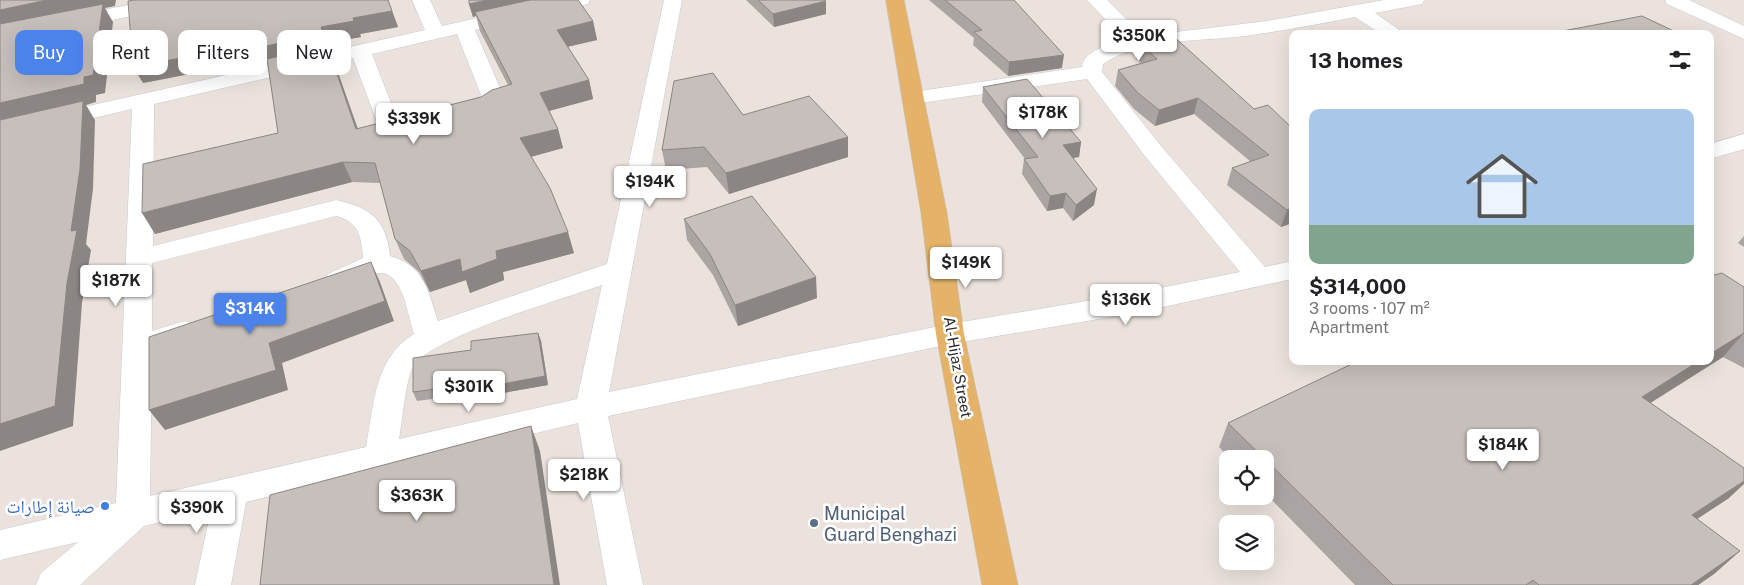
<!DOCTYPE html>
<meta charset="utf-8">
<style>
body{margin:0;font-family:"Public Sans","Noto Naskh Arabic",sans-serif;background:#f6f6f6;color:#202124;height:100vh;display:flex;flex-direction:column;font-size:19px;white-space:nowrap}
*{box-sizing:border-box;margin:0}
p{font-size:16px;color:#757577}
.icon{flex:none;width:28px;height:28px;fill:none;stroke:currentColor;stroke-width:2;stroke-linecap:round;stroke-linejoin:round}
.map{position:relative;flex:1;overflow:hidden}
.side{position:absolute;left:1289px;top:30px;width:425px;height:335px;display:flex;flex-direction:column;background:#fff;border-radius:10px;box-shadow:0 5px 20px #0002}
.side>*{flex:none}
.guide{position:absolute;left:15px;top:30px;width:475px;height:45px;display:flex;gap:10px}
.controls{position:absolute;left:1219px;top:450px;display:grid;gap:10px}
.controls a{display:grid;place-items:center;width:55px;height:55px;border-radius:10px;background:#fff;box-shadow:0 5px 20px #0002;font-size:25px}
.price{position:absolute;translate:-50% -42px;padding:0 11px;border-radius:5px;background:#fff;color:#222;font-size:16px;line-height:32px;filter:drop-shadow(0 1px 2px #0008)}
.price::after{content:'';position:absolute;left:50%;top:30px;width:15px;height:11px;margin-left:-8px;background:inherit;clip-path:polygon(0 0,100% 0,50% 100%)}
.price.on{background:#4b83ea;color:#fff}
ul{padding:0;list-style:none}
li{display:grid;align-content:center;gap:10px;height:265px;padding:0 20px}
li span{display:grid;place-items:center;height:155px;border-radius:10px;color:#555}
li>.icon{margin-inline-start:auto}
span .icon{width:90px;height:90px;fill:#fffc;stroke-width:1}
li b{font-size:21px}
h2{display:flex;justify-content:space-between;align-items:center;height:60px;padding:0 20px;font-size:21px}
.chip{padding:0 18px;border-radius:10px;background:#fff;box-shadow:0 5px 20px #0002;font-size:18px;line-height:45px}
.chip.on{background:#4b83ea;color:#fff}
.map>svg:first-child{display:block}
</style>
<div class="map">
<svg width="1744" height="585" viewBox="0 0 1744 585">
<rect width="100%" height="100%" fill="#ebe2dd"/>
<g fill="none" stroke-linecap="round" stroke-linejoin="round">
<defs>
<g id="minor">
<path d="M154,0H192L190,4L183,6L0,42V30Z"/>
<path d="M412,0H430L442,26L556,0H590L588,4L475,30L503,95C496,112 477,123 459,119L456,114C462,105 476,107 481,95L457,34L372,54L398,121L429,122L432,127L429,132C412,136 397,134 380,130L353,58L154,104L153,246L336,200C371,208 386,219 390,256C424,265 428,291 438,321L607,264L664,0H682L609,392L950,324L1140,292L1240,272L1145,156L1087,79L913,104L905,103L902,98L905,93L913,92L1082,67C1084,50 1111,44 1125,40L1087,0H1107L1143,36L1267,21L1384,0H1424L1422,4L1375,13L1405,34H1381L1355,17C1319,24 1282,31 1245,36C1199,42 1143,37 1103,64L1102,72L1161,146L1265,267L1292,261V279L1140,312L950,344L608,416L643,585H607L578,423L246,502L231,585H195L211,510L144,526L80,585H36L41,573L78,542L0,560V530L116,503L132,109L0,140V126L425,30ZM336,216C358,221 362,237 363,258L328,274L324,280L328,286C356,294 379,254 398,285C406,298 409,319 414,334C374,358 374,405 366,447L150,496L152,352L194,338L198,331L194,324L184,321L152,331V263ZM602,285L577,399L399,439C402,424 406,376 414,365C438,334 561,300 602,285Z"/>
<path d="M1665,0H1689L1744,26V39L1667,4Z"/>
<path d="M1744,134V149L1710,159V144Z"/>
</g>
<path id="major" d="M886,0H904L947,213L964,334L1018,585H982L936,334L921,213Z"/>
</defs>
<use href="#minor" stroke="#c5cad2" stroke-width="1"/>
<use href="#major" stroke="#c3c3c3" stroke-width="1"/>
<use href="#minor" fill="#fff" fill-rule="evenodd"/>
<use href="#major" fill="#e4b268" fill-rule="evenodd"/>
</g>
<g fill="#aaa4a2">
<path d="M388,0L398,27L360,34L361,37L327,43L330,50H328L335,64L357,129L481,97L508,85L480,31L476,16L473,17L469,4L593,21L597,40L568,47L589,80L593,99L549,111L558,129L563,148L531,157L574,253L503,272L504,280L470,293L466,280L430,292L419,272L404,259L395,239L380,183L352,182L155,234L278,133L267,59L143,83Z"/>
<path d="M746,0H825L826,14L774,27Z"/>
<path d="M929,0H1014L1062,68L1008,76L973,45L974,38Z"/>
<path d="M1139,43L1254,109L1292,128V223L1281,227L1227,185L1232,168L1251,162L1194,114L1155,126L1134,109L1115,86L1118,70L1141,63L1136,59Z"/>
<path d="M983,87L1081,142L1079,157L1073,158L1094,205L1073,221L1063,208L1047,211L1022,174L1024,159H1025L982,102Z"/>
<path d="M743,115L848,137V157L729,194L707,167L666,170L662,150Z"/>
<path d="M684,219L817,298L738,326L713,275L687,240Z"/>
<path d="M1744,236V247L1738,243Z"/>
<path d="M1744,287V368L1723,357L1650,403L1729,498L1697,519L1740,551L1714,574L1698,585H1355L1265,493V459H1231L1219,447L1228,423Z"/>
<path d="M538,333L541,341L548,385L463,400L461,395L417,401L413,392L471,350Z"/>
</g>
<g fill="#8b8684">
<path d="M47,0H116L115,6L105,8L113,22L105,93L96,95V102L86,105L95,120L93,189L86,244L91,250L82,303L73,426L0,451V10Z"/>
<path d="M388,0L398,27L360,34L361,37L327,43L330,50H328L335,64L365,149L272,58L143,83L133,67L321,27L353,18Z"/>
<path d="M487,0H548L475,12L476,16L473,17L469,4Z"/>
<path d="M826,1V14L774,27L773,14Z"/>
<path d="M593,21L597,40L561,48L557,30Z"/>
<path d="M1064,55L1062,68L1008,76L1009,62Z"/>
<path d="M589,80L593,99L545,112L540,93Z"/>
<path d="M1198,98L1194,114L1155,126L1159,110Z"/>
<path d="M558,129L563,148L526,158L520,138Z"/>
<path d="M848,137V157L729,194L726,173Z"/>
<path d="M1081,142L1079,157L1060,160L1063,145Z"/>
<path d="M343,162L352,182L155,234L142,213Z"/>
<path d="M1097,189L1094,205L1073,221L1076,205Z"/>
<path d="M1066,193L1063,208L1047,211L1050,196Z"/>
<path d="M1292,208V223L1281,227L1287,210Z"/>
<path d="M568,232L574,253L503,272L504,280L470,293L466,280L430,292L421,271L460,259L496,251Z"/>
<path d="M371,262L380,282L394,321L282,363L288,390L165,430L149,410L269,343Z"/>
<path d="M816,277L817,298L738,326L735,305Z"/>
<path d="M538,333L541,341L548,385L463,400L460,392Z"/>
<path d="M1744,333L1723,357L1622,421L1642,397L1699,361H1710V354Z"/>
<path d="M531,426L540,451L560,585H554Z"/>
<path d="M1744,481V484L1729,498L1668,538L1692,515Z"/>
<path d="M1740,551L1714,574L1698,585H1691Z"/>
</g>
<g fill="#c6bfbc" stroke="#8b8684">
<path d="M0,0H47L0,10Z"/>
<path d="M135,0H388L392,11L353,18L354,21L321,27L323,34L266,46V42L133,67L128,1Z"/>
<path d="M469,0H487L469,4Z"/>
<path d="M530,0H578L593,21L557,30L589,80L540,93L558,129L520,138L550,188L568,232L496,251L497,259L462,272L460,259L421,271L410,251L395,239L375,163L343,162L142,213L143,164L278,133L267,59L327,45L356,129L481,97L492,90L512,84L475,12Z"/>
<path d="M758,0H825L826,1L773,14Z"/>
<path d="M945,0H1014L1064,55L1009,62L974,32L982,30Z"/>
<path d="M103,4L93,75L84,77V84L0,103V24Z"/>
<path d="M1642,16L1680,34H1547Z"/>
<path d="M1172,35L1254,109L1268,105L1292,128V208L1287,210L1232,168L1269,155L1198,98L1159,110L1138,93L1118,70L1157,59L1139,43Z"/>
<path d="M713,73L743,115L809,96L848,137L726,173L704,147L662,150L674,81Z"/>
<path d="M1027,79L1081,142L1063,145L1097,189L1076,205L1066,193L1050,196L1024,159L1038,157L983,87Z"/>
<path d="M83,101L80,169L71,231L77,230L67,283L55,406L0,424V120Z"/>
<path d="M752,196L816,277L735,305L710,254L684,219Z"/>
<path d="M371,262L385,301L269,343L276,370L149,410V337Z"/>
<path d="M1722,273L1744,287V333L1710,354V276Z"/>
<path d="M538,333L545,376L460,392V386L413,392V358L471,350V341Z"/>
<path d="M1358,361H1699L1642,397L1744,468V481L1692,515L1740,551L1691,585H1539L1533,580L1526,585H1393L1228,423Z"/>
<path d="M531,426L554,585H260L270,495Z"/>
</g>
<circle fill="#3f7fe0" stroke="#fff" stroke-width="2" cx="105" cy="506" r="5"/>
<circle fill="#5c6f8a" stroke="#fff" stroke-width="2" cx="814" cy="523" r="5"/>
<g text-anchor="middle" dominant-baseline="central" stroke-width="5" stroke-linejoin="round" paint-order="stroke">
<g font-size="15" fill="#2a2a2a" stroke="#fff">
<text transform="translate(958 367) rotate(80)">Al-Hijaz Street</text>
</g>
<g font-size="18" fill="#366cbe" stroke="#fff" text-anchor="end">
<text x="95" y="506">صيانة إطارات</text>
</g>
<g font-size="18" fill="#4e5e75" stroke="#fff" text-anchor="start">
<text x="824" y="513">Municipal<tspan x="824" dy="21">Guard Benghazi</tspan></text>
</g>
</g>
</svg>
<div class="controls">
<a><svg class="icon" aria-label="locate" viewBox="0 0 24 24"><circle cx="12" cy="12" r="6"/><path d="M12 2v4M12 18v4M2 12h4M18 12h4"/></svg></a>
<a><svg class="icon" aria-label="layers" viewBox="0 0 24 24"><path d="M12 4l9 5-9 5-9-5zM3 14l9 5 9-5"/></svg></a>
</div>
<b class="price" style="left:1139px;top:62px">$350K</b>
<b class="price" style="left:1043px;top:139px">$178K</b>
<b class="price" style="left:414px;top:145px">$339K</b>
<b class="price" style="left:650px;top:208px">$194K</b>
<b class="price" style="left:966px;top:289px">$149K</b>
<b class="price" style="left:116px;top:307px">$187K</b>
<b class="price" style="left:1126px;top:326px">$136K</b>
<b class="price on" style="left:250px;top:335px">$314K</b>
<b class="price" style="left:469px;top:413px">$301K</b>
<b class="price" style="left:1503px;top:471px">$184K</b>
<b class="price" style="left:584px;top:501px">$218K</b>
<b class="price" style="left:417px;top:522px">$363K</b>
<b class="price" style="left:197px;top:534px">$390K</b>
<div class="guide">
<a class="chip on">Buy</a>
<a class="chip">Rent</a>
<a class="chip">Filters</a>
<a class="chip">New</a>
</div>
<section class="side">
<h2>13 homes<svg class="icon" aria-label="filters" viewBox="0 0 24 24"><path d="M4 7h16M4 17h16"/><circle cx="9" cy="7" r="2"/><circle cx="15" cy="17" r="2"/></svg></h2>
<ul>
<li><span style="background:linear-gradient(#a9c7e8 75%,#7fa58c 0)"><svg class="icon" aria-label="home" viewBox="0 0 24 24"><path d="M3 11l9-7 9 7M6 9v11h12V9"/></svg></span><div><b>$314,000</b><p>3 rooms · 107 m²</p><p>Apartment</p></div></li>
</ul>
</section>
</div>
